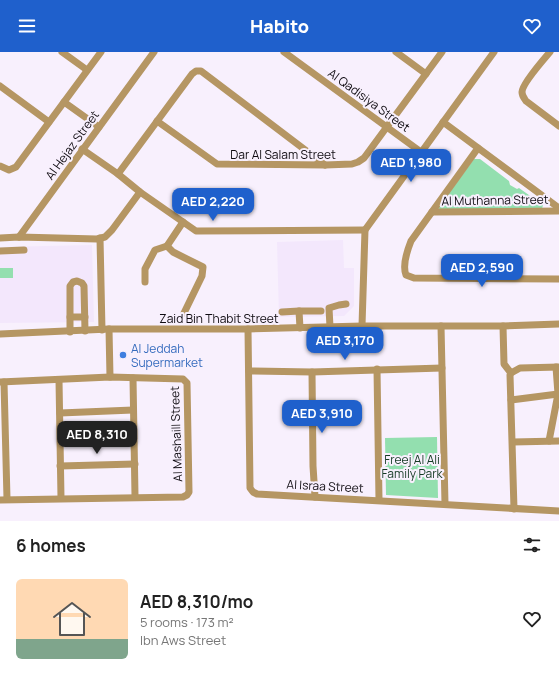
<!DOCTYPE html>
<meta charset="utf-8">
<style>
body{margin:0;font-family:Manrope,sans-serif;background:#f2f2f2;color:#222;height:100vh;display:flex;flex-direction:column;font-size:15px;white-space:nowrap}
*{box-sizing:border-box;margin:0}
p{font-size:13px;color:#767676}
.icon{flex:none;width:22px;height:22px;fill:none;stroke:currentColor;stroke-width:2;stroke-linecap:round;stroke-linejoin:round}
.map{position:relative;height:469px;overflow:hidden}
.side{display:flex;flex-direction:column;background:#fff;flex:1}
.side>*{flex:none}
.price{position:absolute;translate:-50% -34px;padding:0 9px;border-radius:8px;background:#1f60cc;color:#fff;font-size:13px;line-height:26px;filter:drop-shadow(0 1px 2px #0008)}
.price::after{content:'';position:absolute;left:50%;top:24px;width:12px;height:9px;margin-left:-6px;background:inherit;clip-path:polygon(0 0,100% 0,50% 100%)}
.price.active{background:#222;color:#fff}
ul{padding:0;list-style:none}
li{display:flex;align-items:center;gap:12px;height:100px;padding:0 16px}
li span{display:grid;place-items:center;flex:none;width:112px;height:80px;border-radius:6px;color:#555}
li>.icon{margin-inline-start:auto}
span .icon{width:48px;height:48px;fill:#fffc;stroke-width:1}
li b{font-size:17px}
h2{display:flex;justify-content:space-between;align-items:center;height:48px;padding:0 16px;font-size:17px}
header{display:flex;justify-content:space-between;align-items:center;height:52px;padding:0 16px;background:#1f60cc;color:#fff;font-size:18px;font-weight:800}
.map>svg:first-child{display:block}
</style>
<header><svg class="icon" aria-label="menu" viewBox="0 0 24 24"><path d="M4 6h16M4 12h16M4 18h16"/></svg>Habito<svg class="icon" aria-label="heart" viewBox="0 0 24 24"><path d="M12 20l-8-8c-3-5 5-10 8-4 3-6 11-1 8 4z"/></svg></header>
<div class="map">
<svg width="559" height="469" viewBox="0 0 559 469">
<rect width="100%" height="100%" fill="#f8f0fd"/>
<g fill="#f3e7fc">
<path d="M343,188L344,216H354V254L344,264L279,265L277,190Z"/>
<path d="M92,193L94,270L0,271V195Z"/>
</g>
<g fill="#93dfaf">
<path d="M474,107H480L509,129L510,133L517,137L519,136L543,153L542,157L441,158L438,156Z"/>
<rect x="0" y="216" width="13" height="10"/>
<path d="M437,385L438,446L386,443L385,386Z"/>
</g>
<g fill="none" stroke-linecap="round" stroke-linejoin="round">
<g stroke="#b59663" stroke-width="7">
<path d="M62,0L87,18"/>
<path d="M284,0L421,100"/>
<path d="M396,0L426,22"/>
<path d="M550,0C544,7 522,32 522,40C522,44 524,46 526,49L559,74"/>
<path d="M0,34L49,70"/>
<path d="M64,50L99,75"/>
<path d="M157,69L217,112L325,113L352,112L358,110L364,106L442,0"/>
<path d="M443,70L559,156"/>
<path d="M478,96L411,189C407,199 402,213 406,223L414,226L559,227"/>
<path d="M82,97L118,122L140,140L196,179L365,178"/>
<path d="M0,114L9,118L16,115L101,0"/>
<path d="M118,122L192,22L196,19H201L325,113"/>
<path d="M432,160L559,159"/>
<path d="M19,185L154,0"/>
<path d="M0,186L19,185L97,187L105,185L112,178L140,140"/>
<path d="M100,186L102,278"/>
<path d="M167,194L173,200L203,215L202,224L184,261"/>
<path d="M0,199L24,198"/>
<path d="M145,230V217L155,198L167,194L183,170"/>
<path d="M299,259H321"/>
<path d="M282,260L299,259L300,276"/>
<path d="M70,265H85"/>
<path d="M362,274L365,178L494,0"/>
<path d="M441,274L445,452"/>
<path d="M503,274L504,312L511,321"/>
<path d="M330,275L329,256L339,253L346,252"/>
<path d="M109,277L110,325"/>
<path d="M248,277L250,436L253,440L257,442L559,459"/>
<path d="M70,280V234L73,230L77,229L82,231L84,234L85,279"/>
<path d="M0,282L109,277H248L362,274H503L559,272"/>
<path d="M377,317L379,448"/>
<path d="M249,319L312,320L442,316"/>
<path d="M312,320L313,414L315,445"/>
<path d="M133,326L135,444"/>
<path d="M59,328L61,446"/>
<path d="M0,330L110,325L183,327L187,331L189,440L187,443L183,445L0,448"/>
<path d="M4,330L7,447"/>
<path d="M511,348L558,342L556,315"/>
<path d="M60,361L133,358"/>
<path d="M549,389L558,342H559"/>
<path d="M513,390L559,389"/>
<path d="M60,414L135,412"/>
<path d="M514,457L510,323L511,321L520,316L559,315"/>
</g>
</g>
<circle fill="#3f7fe0" stroke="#f8f0fd" stroke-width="1.5" cx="123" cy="303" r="4"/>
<g text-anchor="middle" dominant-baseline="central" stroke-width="4" stroke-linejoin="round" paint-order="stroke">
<g font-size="12" fill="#0f0b11" stroke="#f8f0fd">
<text transform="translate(369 48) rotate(36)">Al Qadisiya Street</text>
<text transform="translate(72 93) rotate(-54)">Al Hejaz Street</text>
<text x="283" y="102">Dar Al Salam Street</text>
<text transform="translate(495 148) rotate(-1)">Al Muthanna Street</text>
<text x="219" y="266">Zaid Bin Thabit Street</text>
<text transform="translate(176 382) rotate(-92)">Al Mashaill Street</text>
<text transform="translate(325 434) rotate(3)">Al Israa Street</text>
</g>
<g font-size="12" fill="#366cbe" stroke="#f8f0fd" text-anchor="start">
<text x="131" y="296">Al Jeddah<tspan x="131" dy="14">Supermarket</tspan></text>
</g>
<g font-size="12" fill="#153a24" stroke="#f8f0fd">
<text x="412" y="407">Freej Al Ali<tspan x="412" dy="14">Family Park</tspan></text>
</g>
</g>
</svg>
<b class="price" style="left:411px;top:131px">AED 1,980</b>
<b class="price" style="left:213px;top:170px">AED 2,220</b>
<b class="price" style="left:482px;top:236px">AED 2,590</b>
<b class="price" style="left:345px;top:309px">AED 3,170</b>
<b class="price" style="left:322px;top:382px">AED 3,910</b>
<b class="price active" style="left:97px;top:403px">AED 8,310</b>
</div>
<section class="side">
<h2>6 homes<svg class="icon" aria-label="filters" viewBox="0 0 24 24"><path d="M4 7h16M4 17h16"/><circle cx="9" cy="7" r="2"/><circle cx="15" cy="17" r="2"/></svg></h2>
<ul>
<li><span style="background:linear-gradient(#ffd9b3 75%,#7fa58c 0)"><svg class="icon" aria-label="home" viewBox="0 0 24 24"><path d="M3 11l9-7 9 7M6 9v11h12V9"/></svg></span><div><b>AED 8,310/mo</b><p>5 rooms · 173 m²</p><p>Ibn Aws Street</p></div><svg class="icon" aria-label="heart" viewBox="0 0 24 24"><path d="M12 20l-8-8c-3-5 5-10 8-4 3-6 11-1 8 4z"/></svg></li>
</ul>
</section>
